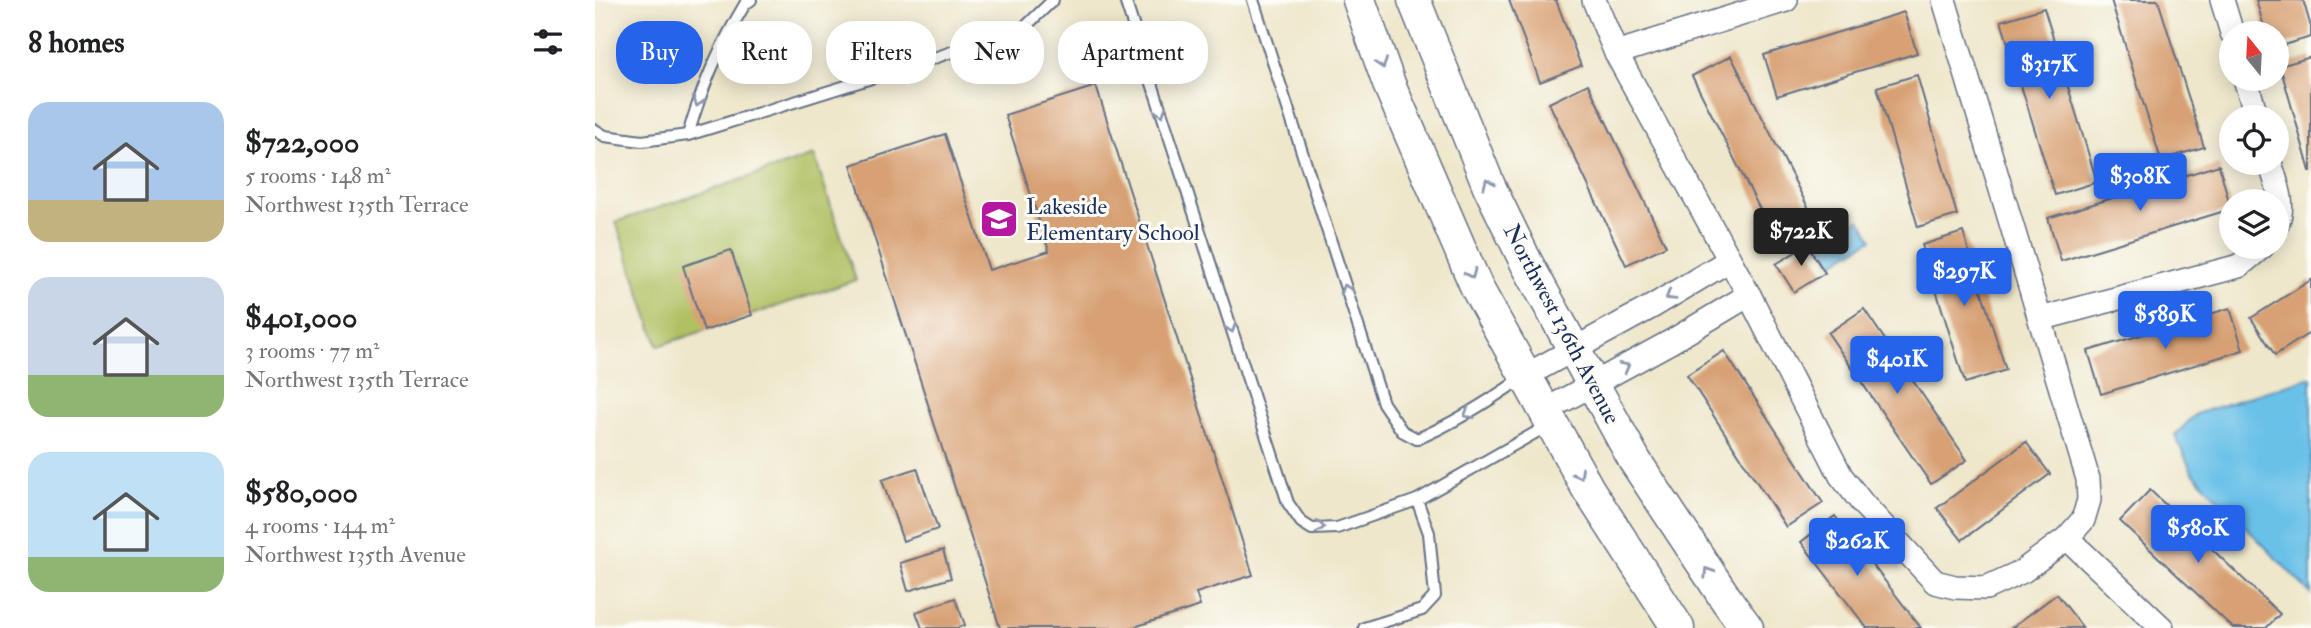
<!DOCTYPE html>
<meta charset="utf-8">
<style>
body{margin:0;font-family:"IM FELL Double Pica",serif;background:#f2f2f2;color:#202124;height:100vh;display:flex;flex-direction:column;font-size:26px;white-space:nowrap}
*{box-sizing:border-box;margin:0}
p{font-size:23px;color:#757577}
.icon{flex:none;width:38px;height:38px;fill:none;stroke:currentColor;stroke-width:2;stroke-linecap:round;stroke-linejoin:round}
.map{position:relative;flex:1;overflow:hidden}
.details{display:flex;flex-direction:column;background:#fff;width:595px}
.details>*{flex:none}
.top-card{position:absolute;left:21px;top:21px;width:665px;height:63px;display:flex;gap:14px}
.needle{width:46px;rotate:342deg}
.controls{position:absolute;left:1624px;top:21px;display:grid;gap:14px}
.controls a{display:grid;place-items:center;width:70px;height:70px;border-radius:50%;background:#fff;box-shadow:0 4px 18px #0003;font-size:35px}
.price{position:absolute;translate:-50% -60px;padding:0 16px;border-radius:7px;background:#2563eb;color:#fff;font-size:23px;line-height:46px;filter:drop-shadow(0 2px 4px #0008)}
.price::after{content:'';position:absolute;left:50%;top:42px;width:21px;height:16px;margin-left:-10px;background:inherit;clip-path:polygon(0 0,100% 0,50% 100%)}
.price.selected{background:#222;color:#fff}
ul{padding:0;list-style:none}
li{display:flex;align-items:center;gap:21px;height:175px;padding:0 28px}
li span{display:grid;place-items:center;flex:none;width:196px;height:140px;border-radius:21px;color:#555}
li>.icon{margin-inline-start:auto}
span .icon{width:84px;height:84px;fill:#fffc;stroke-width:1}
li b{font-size:30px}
h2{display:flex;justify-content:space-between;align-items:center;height:84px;padding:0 28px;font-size:30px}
.chip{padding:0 24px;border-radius:28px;background:#fff;box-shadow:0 4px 18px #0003;font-size:24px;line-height:63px}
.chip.selected{background:#2563eb;color:#fff}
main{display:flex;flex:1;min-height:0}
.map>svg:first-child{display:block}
</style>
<main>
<section class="details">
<h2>8 homes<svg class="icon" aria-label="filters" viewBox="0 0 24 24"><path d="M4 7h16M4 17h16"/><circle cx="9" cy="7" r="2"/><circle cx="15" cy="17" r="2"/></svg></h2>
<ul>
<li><span style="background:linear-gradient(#a9c7e8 70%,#c2b280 0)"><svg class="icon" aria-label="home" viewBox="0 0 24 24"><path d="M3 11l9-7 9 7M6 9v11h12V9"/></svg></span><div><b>$722,000</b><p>5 rooms · 148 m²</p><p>Northwest 135th Terrace</p></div></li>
<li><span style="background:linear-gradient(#c9d6e8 70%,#8fb573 0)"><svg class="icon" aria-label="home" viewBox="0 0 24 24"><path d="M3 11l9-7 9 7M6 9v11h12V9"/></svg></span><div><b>$401,000</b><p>3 rooms · 77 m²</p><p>Northwest 135th Terrace</p></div></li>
<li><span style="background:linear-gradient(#bfe0f5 75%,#8fb573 0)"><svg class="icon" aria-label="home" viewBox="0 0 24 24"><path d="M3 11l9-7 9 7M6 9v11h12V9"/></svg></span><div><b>$580,000</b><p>4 rooms · 144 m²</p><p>Northwest 135th Avenue</p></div></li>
</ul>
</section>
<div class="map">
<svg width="1716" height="628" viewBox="0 0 1716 628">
<rect width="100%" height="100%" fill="#fdfcf7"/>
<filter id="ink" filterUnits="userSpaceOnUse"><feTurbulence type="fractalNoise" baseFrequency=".0143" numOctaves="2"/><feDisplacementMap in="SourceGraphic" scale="14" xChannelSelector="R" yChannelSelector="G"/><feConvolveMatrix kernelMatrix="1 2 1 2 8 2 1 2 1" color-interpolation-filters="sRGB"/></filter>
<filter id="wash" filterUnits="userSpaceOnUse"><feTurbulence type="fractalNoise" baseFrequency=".00686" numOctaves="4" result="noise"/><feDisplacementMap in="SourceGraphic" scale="28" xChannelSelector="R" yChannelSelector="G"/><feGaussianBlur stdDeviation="1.57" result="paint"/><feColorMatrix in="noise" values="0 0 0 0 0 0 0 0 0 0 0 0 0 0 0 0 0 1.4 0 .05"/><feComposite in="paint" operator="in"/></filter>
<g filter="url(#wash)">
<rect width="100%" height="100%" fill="#eee7cb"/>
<path fill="#b1c063" stroke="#667860" stroke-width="2" d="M219,155L261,280L63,346L21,222Z"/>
<g fill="#6bc1e8" stroke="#4378a3" stroke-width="2">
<path d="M1265,219L1277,239L1238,263L1226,243Z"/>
<path d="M1716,377V594L1597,472L1580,435L1601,414Z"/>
</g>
<g id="blocks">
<g fill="#d8a175">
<path d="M914,0H961L986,66L945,82Z"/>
<path d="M1516,0H1563L1609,147L1566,160Z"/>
<path d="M1661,0H1708L1716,27V37L1682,47V33H1671Z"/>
<path d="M1449,8L1502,182L1460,195L1406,21Z"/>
<path d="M1309,12L1322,53L1182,96L1169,55Z"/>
<path d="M1136,56L1218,217L1179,237L1097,76Z"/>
<path d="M1716,57V171H1715L1685,66Z"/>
<path d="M1322,75L1362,215L1323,227L1282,87Z"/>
<path d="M993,84L1071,246L1031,265L954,103Z"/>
<path d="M501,86L658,575L601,593L605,606L536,628H405L256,165L350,134L394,270L454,251L410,115Z"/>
<path d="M1624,165L1636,209L1466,261L1453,218Z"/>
<path d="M1368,232L1411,370L1370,383L1327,245Z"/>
<path d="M1212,245L1230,273L1199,292L1181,264Z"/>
<path d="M136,250L157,315L109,331L88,266Z"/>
<path d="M1716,280V332L1680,355L1656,318Z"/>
<path d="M1635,308L1648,350L1506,394L1493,351Z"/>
<path d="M1269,309L1372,460L1336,484L1233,333Z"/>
<path d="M1129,351L1228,503L1191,527L1092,375Z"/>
<path d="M1431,442L1455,474L1367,540L1342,508Z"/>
<path d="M322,468L343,529L308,541L287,480Z"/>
<path d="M1555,490L1685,614L1671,628H1638L1525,521Z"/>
<path d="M1240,516L1326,628H1272L1206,542Z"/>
<path d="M348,550L356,578L313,591L305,563Z"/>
<path d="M1462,594L1488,628H1416Z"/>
<path d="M360,598L370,625L362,628H327L321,612Z"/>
</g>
</g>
</g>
<g filter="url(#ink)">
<use href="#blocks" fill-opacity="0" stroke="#656f84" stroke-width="2"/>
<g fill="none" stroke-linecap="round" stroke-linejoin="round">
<defs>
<g id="lane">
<path d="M530,0L693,503L706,522L717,529L742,528L822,500L954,425"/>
<path d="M658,0L788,403L807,431L822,439C860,423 894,401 927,378"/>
<path d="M0,130L10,136L47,141L93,135L325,63L431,26L458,0"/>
<path d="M93,135C107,86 124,48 150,4L156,0"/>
<path d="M769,628L827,610L840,596L834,533L822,500"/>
</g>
<g id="street">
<path d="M999,0L1021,53L1154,295L1246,476L1268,504L1340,582L1360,587L1391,588L1428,571L1472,538L1488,520L1494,500L1493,479L1349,0"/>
<path d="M1627,0L1637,33"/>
<path d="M1021,53L1191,0"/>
<path d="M1650,79L1662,117"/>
<path d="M1675,163C1681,182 1691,204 1682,224"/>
<path d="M1445,319L1644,266L1667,247"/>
<path d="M930,376L1058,306L1133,261"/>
<path d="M949,411L1077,341L1154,295"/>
<path d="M1472,538L1567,628"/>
</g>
<g id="secondary">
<path d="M764,0L794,84L882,288L993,489L1083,628"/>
<path d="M819,0L894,186L931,262L1040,461L1133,602L1152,628"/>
</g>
</defs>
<use href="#lane" stroke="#656f84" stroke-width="14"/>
<use href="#street" stroke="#656f84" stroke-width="26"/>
<use href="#secondary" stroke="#656f84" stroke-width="35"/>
<use href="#lane" stroke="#fff" stroke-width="10"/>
<use href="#street" stroke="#fff" stroke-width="23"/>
<use href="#secondary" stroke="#fff" stroke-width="32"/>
</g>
<defs><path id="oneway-chevron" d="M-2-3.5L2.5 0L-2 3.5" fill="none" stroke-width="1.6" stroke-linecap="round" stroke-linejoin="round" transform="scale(1.75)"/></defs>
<g stroke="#8d97ae">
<use href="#oneway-chevron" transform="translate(787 64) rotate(71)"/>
<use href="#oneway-chevron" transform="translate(103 102) rotate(107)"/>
<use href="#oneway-chevron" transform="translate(566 112) rotate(72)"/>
<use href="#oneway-chevron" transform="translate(893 183) rotate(-114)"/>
<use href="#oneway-chevron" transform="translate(876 274) rotate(66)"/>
<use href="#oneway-chevron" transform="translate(751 289) rotate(-108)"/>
<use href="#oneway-chevron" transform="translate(1075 296) rotate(149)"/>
<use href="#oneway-chevron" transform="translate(636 328) rotate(72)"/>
<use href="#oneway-chevron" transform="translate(1030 367) rotate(-29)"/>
<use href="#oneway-chevron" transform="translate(873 414) rotate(150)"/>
<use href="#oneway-chevron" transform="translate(984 474) rotate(61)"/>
<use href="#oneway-chevron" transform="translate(725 527) rotate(4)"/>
<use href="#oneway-chevron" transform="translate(1113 572) rotate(-123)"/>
</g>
</g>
<defs>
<symbol id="school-square" viewBox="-11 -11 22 22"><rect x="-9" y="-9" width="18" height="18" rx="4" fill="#b5179e" stroke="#fdfcf7"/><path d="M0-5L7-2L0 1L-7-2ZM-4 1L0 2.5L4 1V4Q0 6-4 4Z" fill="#fff"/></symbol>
</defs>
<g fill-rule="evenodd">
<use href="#school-square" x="382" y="197" width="44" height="44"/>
</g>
<g text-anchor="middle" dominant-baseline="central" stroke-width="6" stroke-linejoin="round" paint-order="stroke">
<g font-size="23" fill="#1b2f5e" stroke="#fdfcf7" text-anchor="start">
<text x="431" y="206">Lakeside<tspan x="431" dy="26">Elementary School</tspan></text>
</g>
<g font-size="23" fill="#1b2f5e" stroke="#fdfcf7">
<text transform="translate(967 324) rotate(62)">Northwest 136th Avenue</text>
</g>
</g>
</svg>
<div class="controls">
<a><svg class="needle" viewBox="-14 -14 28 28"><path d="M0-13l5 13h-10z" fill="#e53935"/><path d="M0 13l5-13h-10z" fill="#757577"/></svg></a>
<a><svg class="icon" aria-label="locate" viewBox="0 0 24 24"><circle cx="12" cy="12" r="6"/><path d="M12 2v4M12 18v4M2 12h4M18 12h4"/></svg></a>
<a><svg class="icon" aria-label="layers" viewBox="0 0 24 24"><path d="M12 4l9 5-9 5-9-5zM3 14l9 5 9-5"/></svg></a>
</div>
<b class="price" style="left:1454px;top:101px">$317K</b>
<b class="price" style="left:1545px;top:213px">$308K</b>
<b class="price selected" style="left:1206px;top:268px">$722K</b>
<b class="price" style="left:1369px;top:308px">$297K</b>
<b class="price" style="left:1570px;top:351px">$589K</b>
<b class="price" style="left:1302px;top:396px">$401K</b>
<b class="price" style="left:1603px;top:565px">$580K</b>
<b class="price" style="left:1262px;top:578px">$262K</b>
<div class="top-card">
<a class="chip selected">Buy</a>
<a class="chip">Rent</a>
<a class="chip">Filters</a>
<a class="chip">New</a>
<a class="chip">Apartment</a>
</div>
</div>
</main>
